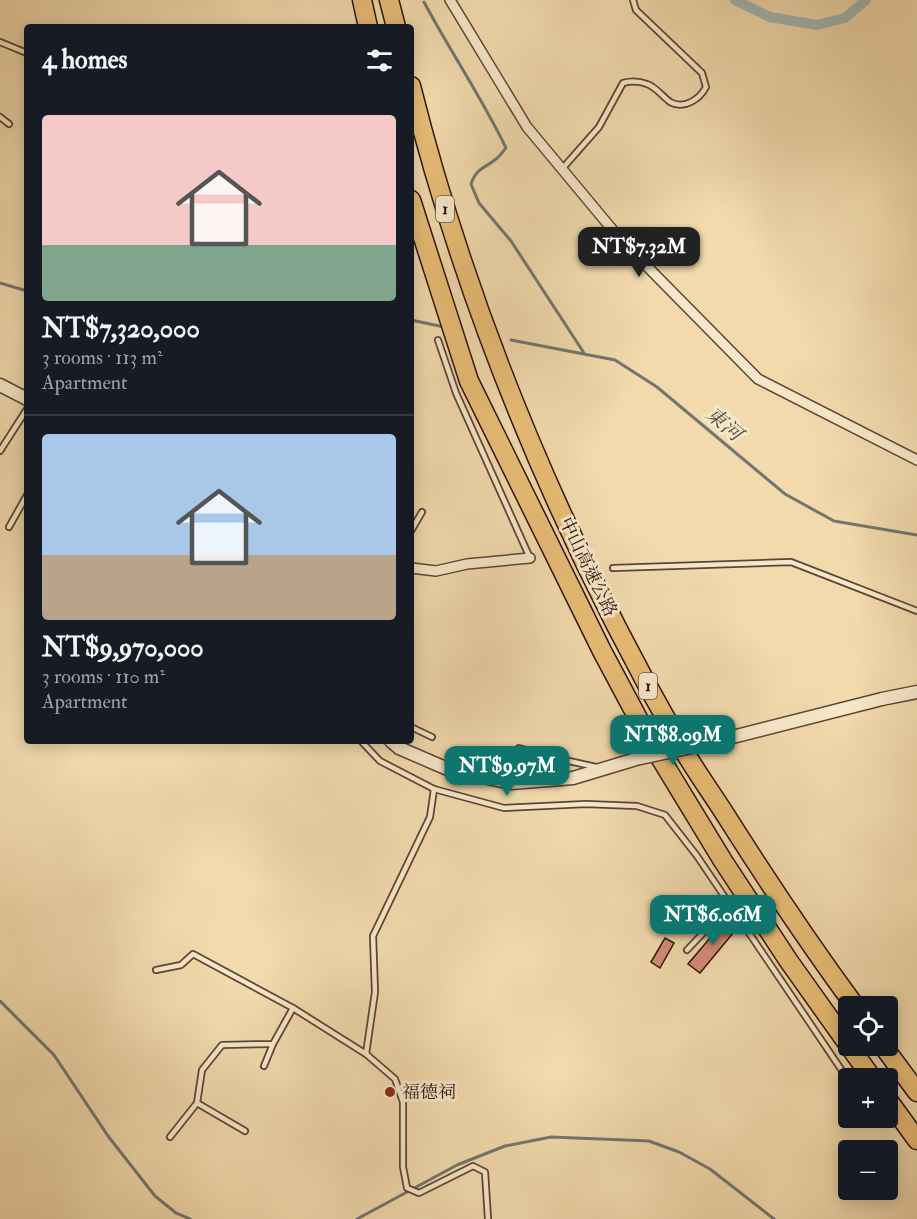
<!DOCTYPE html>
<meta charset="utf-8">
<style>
body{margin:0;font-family:"IM FELL Double Pica","Noto Serif TC",serif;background:#20242c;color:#f1f3f6;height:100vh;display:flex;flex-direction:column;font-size:22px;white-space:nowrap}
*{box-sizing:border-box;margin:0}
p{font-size:20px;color:#9ea1a6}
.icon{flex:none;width:33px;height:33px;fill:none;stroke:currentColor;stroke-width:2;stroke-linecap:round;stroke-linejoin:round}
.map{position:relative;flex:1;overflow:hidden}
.sheet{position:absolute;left:24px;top:24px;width:390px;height:720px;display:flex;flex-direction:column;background:#171b24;border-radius:6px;box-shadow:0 3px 15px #0003}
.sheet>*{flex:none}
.controls{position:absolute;left:838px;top:996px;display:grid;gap:12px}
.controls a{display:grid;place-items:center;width:60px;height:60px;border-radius:6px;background:#171b24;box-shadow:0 3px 15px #0003;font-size:30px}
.price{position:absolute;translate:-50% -51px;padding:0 14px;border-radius:12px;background:#0f766e;color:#fff;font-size:20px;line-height:39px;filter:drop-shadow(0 2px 3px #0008)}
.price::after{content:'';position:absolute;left:50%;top:36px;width:18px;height:14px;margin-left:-9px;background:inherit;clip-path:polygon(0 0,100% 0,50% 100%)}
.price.active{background:#222;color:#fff}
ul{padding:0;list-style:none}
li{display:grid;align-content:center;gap:12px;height:318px;padding:0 18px}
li+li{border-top:2px solid #363941}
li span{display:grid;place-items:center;height:186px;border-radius:6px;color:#555}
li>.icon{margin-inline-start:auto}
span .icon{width:108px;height:108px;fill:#fffc;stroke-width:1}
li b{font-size:26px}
h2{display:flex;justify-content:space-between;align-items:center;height:72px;padding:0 18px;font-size:26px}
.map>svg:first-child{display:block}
</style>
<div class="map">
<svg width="917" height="1219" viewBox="0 0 917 1219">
<rect width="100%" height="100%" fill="#f2daad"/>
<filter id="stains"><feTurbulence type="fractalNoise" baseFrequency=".00333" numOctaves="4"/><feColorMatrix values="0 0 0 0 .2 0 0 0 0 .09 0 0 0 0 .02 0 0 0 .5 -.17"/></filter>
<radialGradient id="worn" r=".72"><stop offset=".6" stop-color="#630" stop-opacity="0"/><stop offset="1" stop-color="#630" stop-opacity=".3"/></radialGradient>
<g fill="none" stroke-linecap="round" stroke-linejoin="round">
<g stroke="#717671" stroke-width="3">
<path d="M424,2C450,51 482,98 506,148C503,151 500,156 496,159C484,169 477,167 471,184L479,203L511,241L584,353"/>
<path d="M0,283L27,291"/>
<path d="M411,320L444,327"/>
<path d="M511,340L615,360L657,387L785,494L834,521L917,535"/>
<path d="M0,1001L54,1055L108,1136L155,1196L176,1213L190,1219"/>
<path d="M357,1219L457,1165L505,1146L551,1137L649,1141L679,1152L710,1169L774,1219"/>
</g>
<path stroke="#a0b8b5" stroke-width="10" d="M735,0L770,17L817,25L845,18L866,0"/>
</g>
<g fill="#d78b7b" stroke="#2a130a" stroke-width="1.5">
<path d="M727,918L738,927L700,973L688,964Z"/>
<path d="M665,938L674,943L660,968L651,962Z"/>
</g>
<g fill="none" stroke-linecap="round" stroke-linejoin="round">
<defs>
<g id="service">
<path d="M0,42L27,53"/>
<path d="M0,117L9,124"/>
<path d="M562,169L599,127L623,83C631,81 639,81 647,84C656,87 663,97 670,102C684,110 700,99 706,87L702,73L636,10L633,0"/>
<path d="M438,340L456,393L530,558"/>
<path d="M0,451L27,409"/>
<path d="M9,527L27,495"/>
<path d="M411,531L422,512"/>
<path d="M613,568L791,562L917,611"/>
<path d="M411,727L432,737"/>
<path d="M361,741L380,761L434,789L504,808L586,804L637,806L665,815L697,856L849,1081"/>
<path d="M519,748L560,759L596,767"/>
<path d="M687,950L729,906"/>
<path d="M156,970L181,965L193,954L293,1008L366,1054L395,1079L403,1102V1167L407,1188L419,1193L473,1166L485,1172L488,1219"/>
<path d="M366,1054L375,992L373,936L430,817L434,789"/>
<path d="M264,1066L273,1044"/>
<path d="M197,1103L245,1131"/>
<path d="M875,1118L878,1122"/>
<path d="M170,1137L197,1103L202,1070L222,1045L273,1044L293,1008"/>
</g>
<g id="minor">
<path d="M450,0L527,127L621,240L758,379L917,460"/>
<path d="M411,568L436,571L467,564L530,558"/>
</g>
<g id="tertiary">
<path d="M0,385L27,399"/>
<path d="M391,741L399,748L450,770L511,783L573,778L636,759"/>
<path d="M705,744L882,699L917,692"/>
</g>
<g id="motorway">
<path d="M362,0L368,27"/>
<path d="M389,0L396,27"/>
<path d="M411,86C469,317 562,537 680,744C695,771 714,796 730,822C770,885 811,946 855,1006"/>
<path d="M411,200L469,381L602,651L650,741L723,861L788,960L872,1078"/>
<path d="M883,1046L917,1092"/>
<path d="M888,1100L917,1140"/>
</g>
</defs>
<use href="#service" stroke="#5c4533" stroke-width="8"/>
<use href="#minor" stroke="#5c4533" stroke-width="12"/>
<use href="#tertiary" stroke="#5c4533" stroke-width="15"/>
<use href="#motorway" stroke="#2a130a" stroke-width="21"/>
<use href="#service" stroke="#f7e7ca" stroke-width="4.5"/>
<use href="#minor" stroke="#f7e7ca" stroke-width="9"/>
<use href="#tertiary" stroke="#f7e7ca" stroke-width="12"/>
<use href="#motorway" stroke="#e9bd76" stroke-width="18"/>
<defs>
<path id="tertiary-bridge" d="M636,759L705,744"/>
</defs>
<use href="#tertiary-bridge" stroke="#5c4533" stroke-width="15" stroke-linecap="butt"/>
<use href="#tertiary-bridge" stroke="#f7e7ca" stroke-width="12"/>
</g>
<circle fill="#8f2418" stroke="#f7e7ca" stroke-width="2" cx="390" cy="1092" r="6"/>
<g text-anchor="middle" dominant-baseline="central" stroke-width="6" stroke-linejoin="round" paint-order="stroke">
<g fill="#f7e7ca" stroke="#685344" stroke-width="1.5">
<rect x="436" y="196" width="18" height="26" rx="4.5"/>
<rect x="639" y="673" width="18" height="26" rx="4.5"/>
</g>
<g font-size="16" font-weight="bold" fill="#2a130a">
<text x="445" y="209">1</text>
<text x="648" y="686">1</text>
</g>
<g font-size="18" fill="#2a130a" stroke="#f7e7ca">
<text transform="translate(588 567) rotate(64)">中山高速公路</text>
</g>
<g font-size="18" fill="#2a130a" stroke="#f7e7ca" text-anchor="start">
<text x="402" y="1092">福德祠</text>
</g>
<g font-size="20" font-style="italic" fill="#534d46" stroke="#f7e7ca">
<text transform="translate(724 424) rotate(40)">東河</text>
</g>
</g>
<rect width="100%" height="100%" filter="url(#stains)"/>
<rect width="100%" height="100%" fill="url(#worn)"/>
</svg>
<div class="controls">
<a><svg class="icon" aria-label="locate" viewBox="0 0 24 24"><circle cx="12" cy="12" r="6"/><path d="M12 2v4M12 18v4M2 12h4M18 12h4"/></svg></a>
<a>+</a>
<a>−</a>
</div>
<b class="price active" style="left:639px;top:278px">NT$7.32M</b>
<b class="price" style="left:673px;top:766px">NT$8.09M</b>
<b class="price" style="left:507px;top:797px">NT$9.97M</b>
<b class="price" style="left:713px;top:946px">NT$6.06M</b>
<section class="sheet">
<h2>4 homes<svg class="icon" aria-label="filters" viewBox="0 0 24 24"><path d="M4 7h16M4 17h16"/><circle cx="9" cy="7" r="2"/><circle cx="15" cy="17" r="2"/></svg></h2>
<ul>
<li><span style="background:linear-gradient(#f6c9c9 70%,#7fa58c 0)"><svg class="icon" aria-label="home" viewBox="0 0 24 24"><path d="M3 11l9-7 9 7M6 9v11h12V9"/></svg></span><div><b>NT$7,320,000</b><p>3 rooms · 113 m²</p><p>Apartment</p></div></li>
<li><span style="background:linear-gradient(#a9c7e8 65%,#b9a48a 0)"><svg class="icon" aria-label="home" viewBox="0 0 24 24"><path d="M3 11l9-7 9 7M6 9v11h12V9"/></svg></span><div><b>NT$9,970,000</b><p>3 rooms · 110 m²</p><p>Apartment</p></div></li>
</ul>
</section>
</div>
